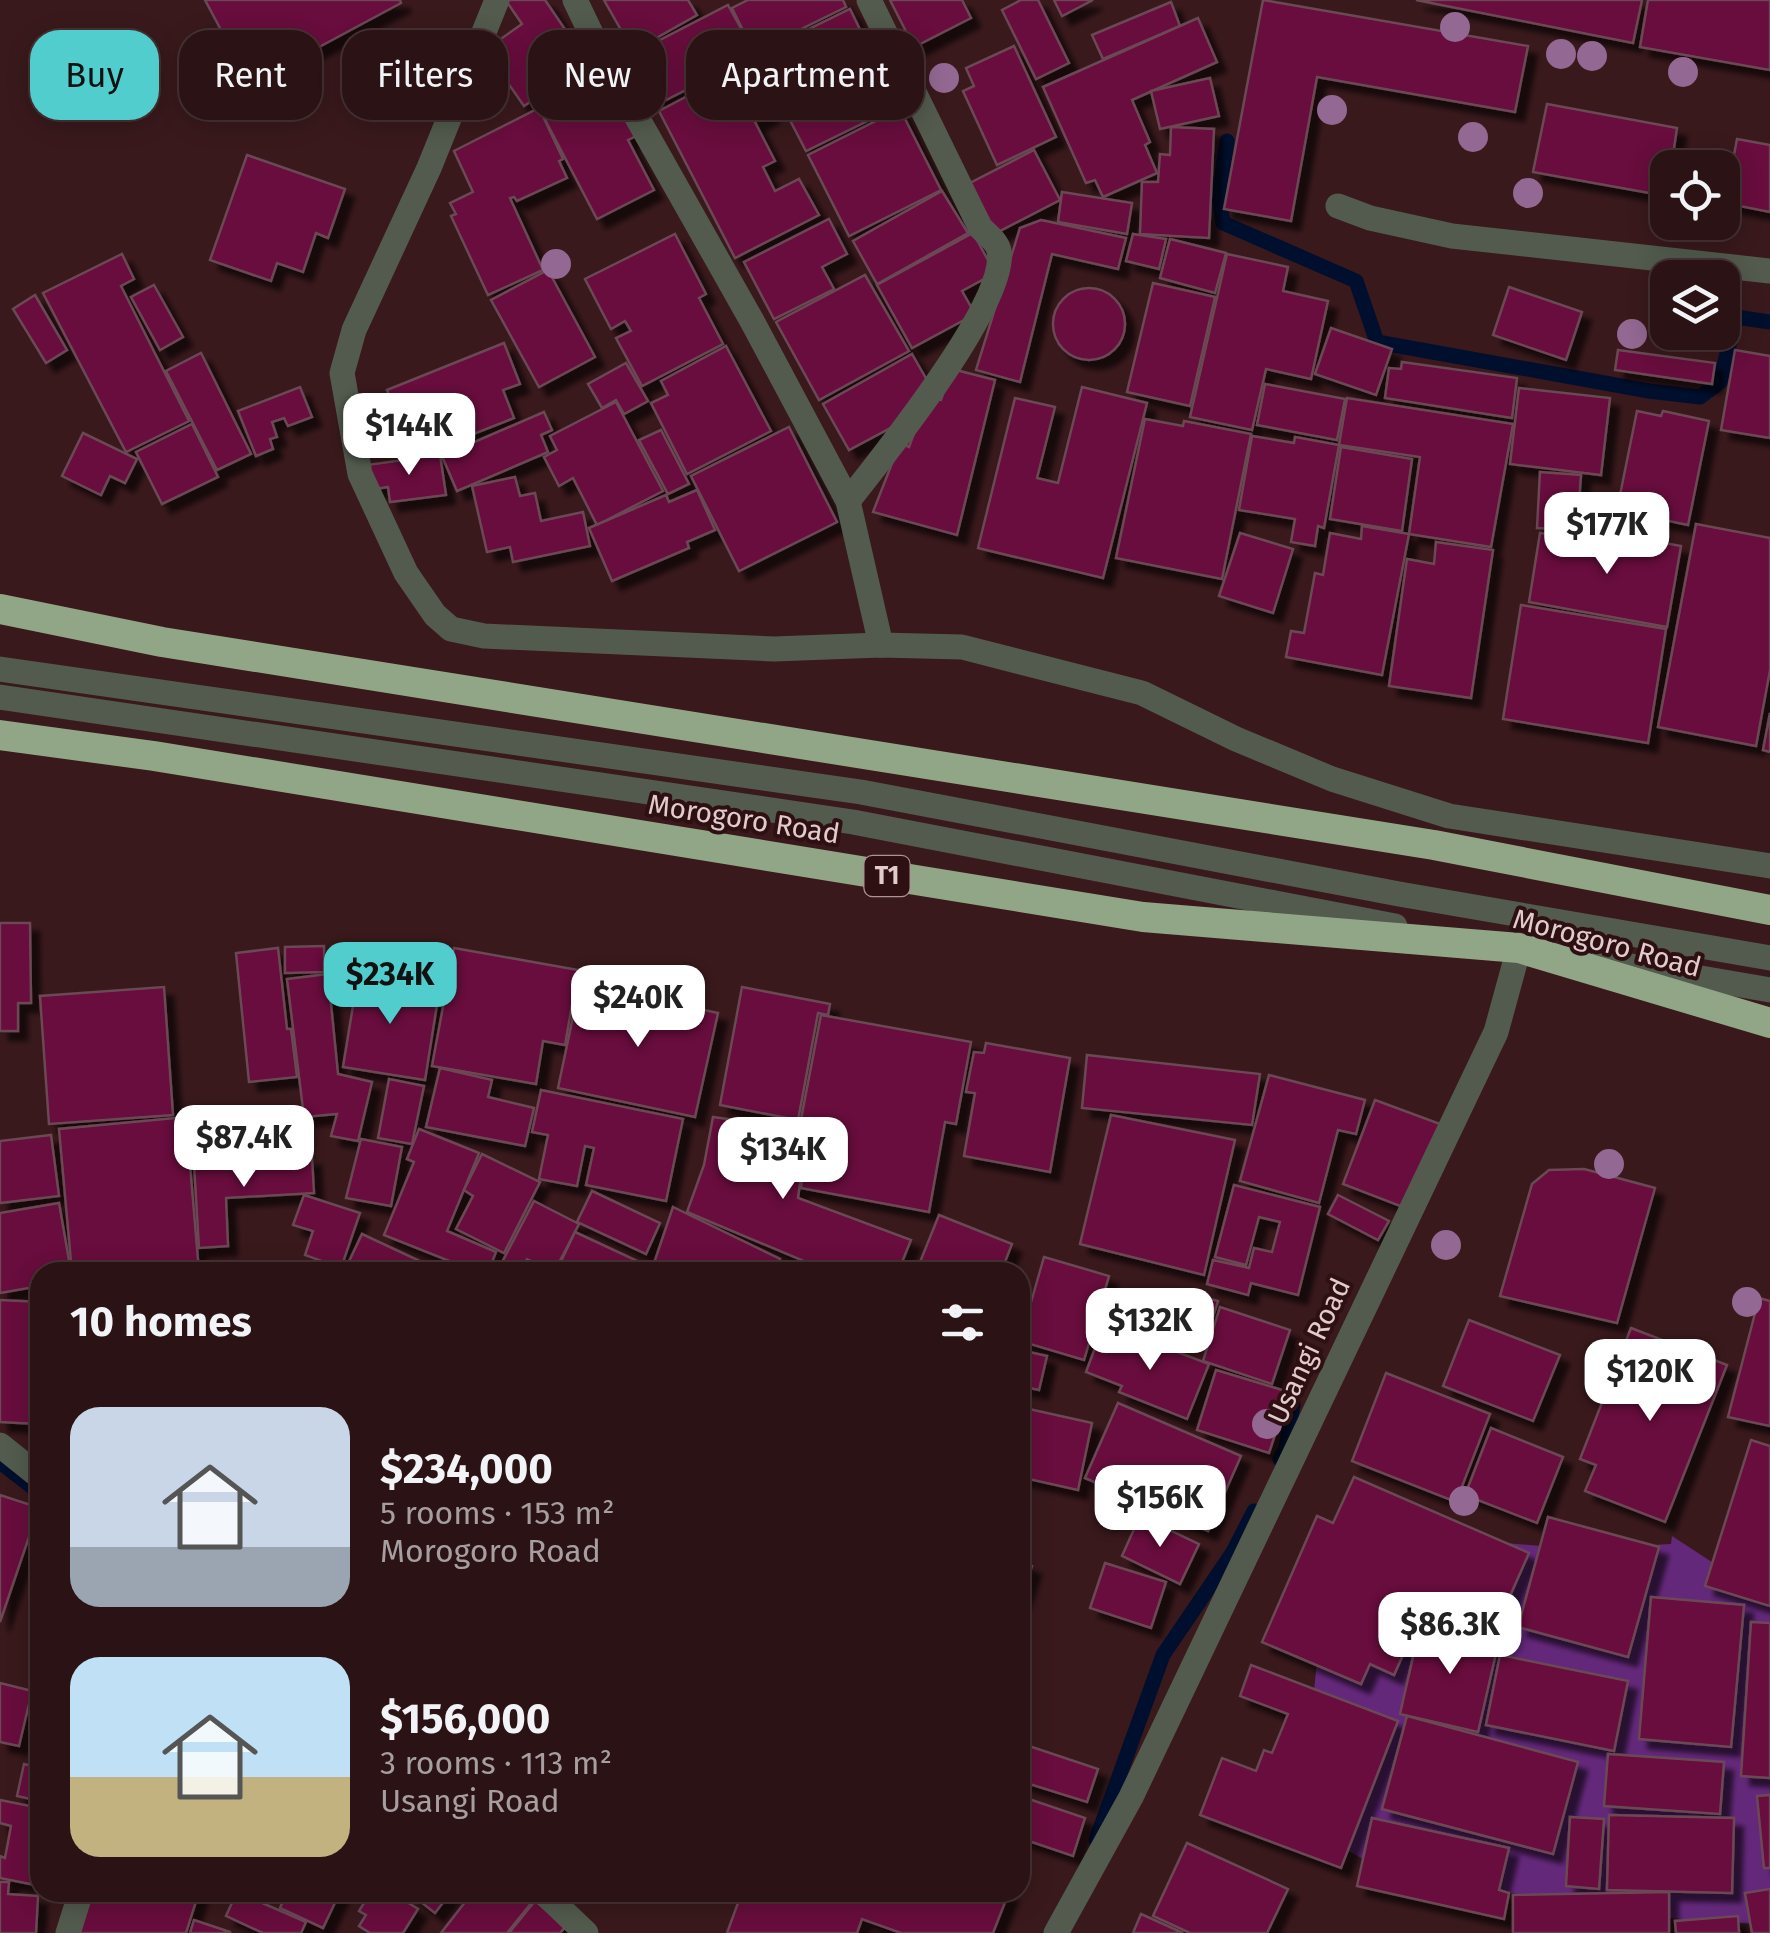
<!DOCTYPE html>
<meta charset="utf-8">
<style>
body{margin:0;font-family:"Fira Sans",sans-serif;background:#331c1e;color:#f1f3f6;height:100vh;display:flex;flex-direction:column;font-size:38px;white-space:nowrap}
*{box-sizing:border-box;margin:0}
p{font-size:32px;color:#a69ea0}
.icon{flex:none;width:55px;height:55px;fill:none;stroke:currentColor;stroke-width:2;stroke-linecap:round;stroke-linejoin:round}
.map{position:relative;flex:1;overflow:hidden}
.details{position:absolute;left:30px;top:1262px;width:1000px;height:640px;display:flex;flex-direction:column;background:#2b1315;border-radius:30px;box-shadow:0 5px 25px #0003,0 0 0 2px #473234}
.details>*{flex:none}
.top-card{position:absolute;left:30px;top:30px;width:1000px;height:90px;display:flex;gap:20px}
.tools{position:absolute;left:1650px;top:150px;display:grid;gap:20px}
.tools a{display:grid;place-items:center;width:90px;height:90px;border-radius:20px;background:#2b1315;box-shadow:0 5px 25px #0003,0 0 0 2px #473234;font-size:50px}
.price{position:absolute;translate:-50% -85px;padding:0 22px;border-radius:20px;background:#fff;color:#222;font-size:32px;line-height:65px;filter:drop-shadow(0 2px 5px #0008)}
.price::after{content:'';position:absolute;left:50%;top:60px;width:30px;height:22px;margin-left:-15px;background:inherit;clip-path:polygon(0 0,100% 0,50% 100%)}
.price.selected{background:#52cdcd;color:#111}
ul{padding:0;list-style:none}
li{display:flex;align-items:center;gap:30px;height:250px;padding:0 40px}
li span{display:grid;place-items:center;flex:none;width:280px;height:200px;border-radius:30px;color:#555}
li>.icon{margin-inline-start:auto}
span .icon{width:120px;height:120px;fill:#fffc;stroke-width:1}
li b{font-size:42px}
h2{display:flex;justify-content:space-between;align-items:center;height:120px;padding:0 40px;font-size:42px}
.chip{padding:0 35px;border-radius:30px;background:#2b1315;box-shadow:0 5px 25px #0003,0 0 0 2px #473234;font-size:35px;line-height:90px}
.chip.selected{background:#52cdcd;color:#111}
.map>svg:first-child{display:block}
</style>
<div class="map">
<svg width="1770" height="1933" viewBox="0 0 1770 1933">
<defs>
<filter id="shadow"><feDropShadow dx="9" dy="9" stdDeviation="2.5" flood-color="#0009"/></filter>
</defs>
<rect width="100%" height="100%" fill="#39191c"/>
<path fill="#64287b" d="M1672,1536L1741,1581L1770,1590V1920L1757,1924L1606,1914L1363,1859L1345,1849L1313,1701L1321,1621L1481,1541L1576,1549L1671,1544Z"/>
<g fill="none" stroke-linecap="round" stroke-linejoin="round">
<g stroke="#000f2d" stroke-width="15">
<path d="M1227,141L1219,196L1223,223L1356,281L1377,342L1649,391L1700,397L1720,382L1736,317L1770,322"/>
<path d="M1280,1459L1286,1448L1293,1405"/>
<path d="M0,1462L40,1493"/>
<path d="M1096,1840L1163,1655L1233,1552L1254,1511"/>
</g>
</g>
<g fill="#68093c" stroke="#6b4855" stroke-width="2.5" filter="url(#shadow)">
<path d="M205,0H400L401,3L250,84Z"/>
<path d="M510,0H545L588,63L524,106L485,50L522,24L507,2Z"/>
<path d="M604,0H688L697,15L633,51Z"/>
<path d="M748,0H843L846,7L754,52L732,8Z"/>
<path d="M890,0H962L971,18L914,47Z"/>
<path d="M1021,0H1038L1069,63L1036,79L1002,10Z"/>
<path d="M1054,0H1093L1062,16Z"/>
<path d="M1263,0L1528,46L1515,112L1317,77L1291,221L1224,209Z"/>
<path d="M1416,0H1642L1633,43Z"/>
<path d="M1648,0H1770V70L1640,47Z"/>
<path d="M1171,2L1180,26L1103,59L1092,35Z"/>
<path d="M728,5L744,34L733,40L743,61L658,104L631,55Z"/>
<path d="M850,9L871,52L779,96L758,54Z"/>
<path d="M1198,18L1217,62L1132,100L1150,142L1145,145L1157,173L1103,197L1095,180L1086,183L1043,87Z"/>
<path d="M1014,46L1056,137L997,165L963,91L974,86L966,68Z"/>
<path d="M871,53L898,106L806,151L779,99Z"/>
<path d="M745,66L770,114L755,122L775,161L763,167L775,191L799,179L819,215L735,258L659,111Z"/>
<path d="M607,77L638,135L628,140L654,190L597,219L538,106L591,79L595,84Z"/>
<path d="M1210,78L1219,116L1160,129L1151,91Z"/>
<path d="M1547,104L1677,128L1671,168H1668L1666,196L1533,172Z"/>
<path d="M539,108L563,159L559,161L567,178L517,201L514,197L510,198L543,270L488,295L451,216L456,214L450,203L473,192L454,151Z"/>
<path d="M900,109L941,190L849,236L808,155Z"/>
<path d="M1171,127L1214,129L1209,238L1140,234L1142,182H1158L1160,154L1170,155Z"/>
<path d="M1737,139L1770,145V212L1725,203Z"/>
<path d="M1034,150L1060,200L996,233L970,183Z"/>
<path d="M247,155L345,189L328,238L316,233L303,272L277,263L271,281L210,260Z"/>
<path d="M942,191L968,233L877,284L853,241Z"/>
<path d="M1062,192L1132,203L1127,234L1058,222Z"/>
<path d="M829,219L847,254L822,267L834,289L774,319L744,262Z"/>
<path d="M1041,220L1126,238L1118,269L1052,254L1020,382L976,370L1020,228Z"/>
<path d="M973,233L995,273L962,291L975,314L912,348L877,285Z"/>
<path d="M675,234L706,294L699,298L723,344L642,386L616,338L631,331L625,321L611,329L585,279Z"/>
<path d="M1133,234L1166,239L1159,269L1126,261Z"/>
<path d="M1170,239L1226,253L1215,293L1160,278Z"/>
<path d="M122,254L134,279L121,286L189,421L126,452L43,293Z"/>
<path d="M1227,254L1288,267L1283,291L1328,301L1311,379L1266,369L1252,430L1190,417Z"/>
<path d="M548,270L595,357L539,387L491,300Z"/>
<path d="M865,275L909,351L819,400L776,322Z"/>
<path d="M1153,283L1215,297L1190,406L1127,392Z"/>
<path d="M154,285L183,337L160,350L131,297Z"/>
<path d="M1509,287L1582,312L1566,360L1493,335Z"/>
<circle cx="1089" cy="324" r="36"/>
<path d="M35,295L67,350L46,363L13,309Z"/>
<path d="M1331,328L1392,349L1376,395L1315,374Z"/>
<path d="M504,343L520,384L503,390L514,418L415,457L387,390Z"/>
<path d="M726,346L771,431L687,474L651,403L668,395L661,381Z"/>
<path d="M1618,350L1715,363L1712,384L1615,370Z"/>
<path d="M1735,350L1770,356V438L1721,430Z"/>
<path d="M201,353L251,454L217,470L166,371Z"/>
<path d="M912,354L928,382L909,418L849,450L823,404Z"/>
<path d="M1402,362L1517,378L1512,418L1385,398L1389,368L1401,369Z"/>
<path d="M626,363L648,401L624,414L616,400L602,408L588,384Z"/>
<path d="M952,369L995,380L957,535L873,512L900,443L909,447L928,396L941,400Z"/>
<path d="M1265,384L1345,399L1337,440L1257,425Z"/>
<path d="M300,387L312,417L288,426L284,418L272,422L277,437L270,439L273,449L256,456L238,411Z"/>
<path d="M1082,387L1147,403L1103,578L978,548L1015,398L1055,407L1037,478L1058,483Z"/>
<path d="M1519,388L1610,398L1601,475L1510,464Z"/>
<path d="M1347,398L1513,424L1491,547L1409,534L1420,457L1339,445Z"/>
<path d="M616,402L663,491L597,525L573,478L559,486L544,457L557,450L550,436Z"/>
<path d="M1637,411L1661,416L1663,411L1709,421L1688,525L1617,510Z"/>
<path d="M544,412L552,430L541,435L548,452L457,491L442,456Z"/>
<path d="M1145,419L1183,426L1184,421L1251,434L1222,579L1116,558Z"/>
<path d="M192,424L218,477L162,504L136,452Z"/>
<path d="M789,427L837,522L739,571L691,476Z"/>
<path d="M661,430L689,484L668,494L639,440Z"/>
<path d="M83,433L137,459L125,483L110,476L101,495L62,476Z"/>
<path d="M1252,436L1294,443L1295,437L1339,445L1324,528L1318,526L1315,546L1291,542L1295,519L1239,510Z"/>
<path d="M1341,447L1412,459L1402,531L1330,519Z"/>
<path d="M440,455L446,495L390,502L388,487L369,490L367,465Z"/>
<path d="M1540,472L1581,475L1577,530L1537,528Z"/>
<path d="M515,477L520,496L535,493L541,521L583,512L590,546L513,562L510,547L487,552L472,486Z"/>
<path d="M697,490L715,530L687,542L689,548L612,581L589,528L666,495L669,502Z"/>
<path d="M1696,524L1770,538V670L1756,746L1658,727Z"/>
<path d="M1362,526L1409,534L1382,675L1286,657L1291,631L1304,633L1315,573L1323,575L1330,533L1361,539Z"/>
<path d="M1603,532L1681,546L1667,627L1529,602L1540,533L1601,543Z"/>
<path d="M1240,533L1293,549L1273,613L1219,596Z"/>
<path d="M1436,542L1493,550L1471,698L1389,686L1407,559L1434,564Z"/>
<path d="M1521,605L1666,629L1648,743L1503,719Z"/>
<path d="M1770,713V752L1763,750Z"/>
<path d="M0,923H30L31,1003H18V1031H0Z"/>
<path d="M324,946V972L285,973V947Z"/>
<path d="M278,948L287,1029H291L297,1077L249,1082L236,953Z"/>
<path d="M454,948L578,970L565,1045L543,1041L536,1084L432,1066Z"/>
<path d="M359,969L396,975L394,986L439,992L425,1080L343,1067Z"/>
<path d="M328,974L338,1074L372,1082L358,1141L331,1136L337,1114L304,1117L287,979Z"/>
<path d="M580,984L718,1013L695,1117L558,1088Z"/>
<path d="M164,987L173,1115L49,1124L40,996Z"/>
<path d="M742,987L830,1004L828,1015L818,1013L798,1120L720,1105Z"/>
<path d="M821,1015L971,1042L956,1124L945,1122L929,1212L801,1188L808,1137L798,1135Z"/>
<path d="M986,1043L1070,1058L1050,1172L964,1156L975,1093L966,1092L974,1052L984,1053Z"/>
<path d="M1087,1055L1260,1074L1252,1125L1082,1108Z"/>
<path d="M440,1068L492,1080L488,1097L534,1108L525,1146L426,1127Z"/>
<path d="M1269,1075L1365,1100L1356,1134L1338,1130L1319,1203L1240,1181Z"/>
<path d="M389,1079L424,1086L412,1144L378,1138Z"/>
<path d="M541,1090L683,1119L666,1201L586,1185L594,1148L585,1146L577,1186L539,1179L548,1135L532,1132Z"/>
<path d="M1375,1100L1440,1124L1408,1209L1343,1184Z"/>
<path d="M1111,1115L1235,1140L1204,1275L1080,1244Z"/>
<path d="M186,1117L199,1272H72L59,1129Z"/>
<path d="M713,1117L799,1129L798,1136L806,1138L798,1198L911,1240L898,1272H830L687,1212L704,1165Z"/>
<path d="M419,1129L479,1153L447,1231L496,1252L488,1272H477L384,1235L414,1162L407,1159Z"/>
<path d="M51,1135L59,1196L0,1203V1141Z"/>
<path d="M361,1139L402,1147L391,1206L346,1198Z"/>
<path d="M482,1154L540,1182L504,1253L456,1229L473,1196L464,1190Z"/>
<path d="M312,1157L314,1193L226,1198L228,1246L199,1248L194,1164Z"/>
<path d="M1584,1169L1655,1188L1617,1323L1500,1296L1532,1184L1549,1170Z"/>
<path d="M1234,1185L1320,1207L1298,1295L1251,1283L1248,1295L1207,1284L1213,1260L1249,1268L1254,1248L1272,1252L1280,1222L1259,1217L1246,1265L1215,1257Z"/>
<path d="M592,1191L660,1223L646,1254L577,1222Z"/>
<path d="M304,1195L360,1213L341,1268L305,1255L313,1231L293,1225Z"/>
<path d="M1338,1195L1389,1221L1378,1240L1328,1214Z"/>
<path d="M534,1201L579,1224L554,1272L527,1259L519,1272H497Z"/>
<path d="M59,1203L71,1272H40V1286L0,1293V1213Z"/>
<path d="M673,1207L780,1259L776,1272H651Z"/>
<path d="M939,1215L1012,1244L1001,1272H916Z"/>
<path d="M575,1232L646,1265L642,1272H556Z"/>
<path d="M362,1234L443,1272H344Z"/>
<path d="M1044,1257L1109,1276L1084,1360L1020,1341Z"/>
<path d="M1187,1292L1218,1301L1211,1323L1180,1315Z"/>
<path d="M1759,1298L1770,1301V1426L1728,1417Z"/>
<path d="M0,1300L40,1302L38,1424L0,1422Z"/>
<path d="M1220,1307L1290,1330L1272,1384L1203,1361Z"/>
<path d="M1469,1320L1560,1355L1533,1421L1443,1386Z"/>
<path d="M1631,1328L1727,1365L1665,1522L1585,1491L1596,1465L1580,1459Z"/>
<path d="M1100,1335L1128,1346L1132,1335L1209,1364L1187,1419L1119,1392L1122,1386L1086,1372Z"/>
<path d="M1020,1350L1047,1356L1039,1390L1020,1386Z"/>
<path d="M1216,1370L1289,1392L1269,1453L1197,1430Z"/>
<path d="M1386,1373L1490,1414L1456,1502L1352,1461Z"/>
<path d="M1118,1403L1241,1456L1208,1531L1085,1478Z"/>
<path d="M1020,1407L1092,1423L1078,1490L1020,1477Z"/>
<path d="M1491,1428L1563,1457L1537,1523L1465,1495Z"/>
<path d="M1751,1440L1770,1446V1606L1705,1586Z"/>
<path d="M1354,1477L1529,1553L1494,1632L1426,1603L1394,1675L1370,1664L1361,1684L1262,1642L1317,1516L1333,1523Z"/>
<path d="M0,1495L40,1508L36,1532L31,1531L0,1622Z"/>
<path d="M1140,1516L1199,1544L1180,1584L1122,1556Z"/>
<path d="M1548,1517L1659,1547L1628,1657L1518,1627Z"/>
<path d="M1020,1562L1032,1566L1020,1602Z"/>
<path d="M1105,1563L1166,1582L1151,1628L1090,1608Z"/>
<path d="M1651,1597L1744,1605L1731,1747L1639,1739Z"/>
<path d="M1421,1622L1499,1640L1478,1732L1400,1714Z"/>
<path d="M1751,1622L1770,1623V1778L1741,1776Z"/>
<path d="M40,1633V1661L31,1658Z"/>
<path d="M1500,1655L1628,1681L1614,1751L1486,1725Z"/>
<path d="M1251,1665L1398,1721L1341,1868L1200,1815L1222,1758L1256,1771L1264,1750L1272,1753L1288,1714L1240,1696Z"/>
<path d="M0,1683L32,1691L19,1746L0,1742Z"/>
<path d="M1407,1716L1578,1762L1553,1854L1382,1809Z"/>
<path d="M1020,1743L1098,1769L1087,1802L1020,1781Z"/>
<path d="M1608,1754L1724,1762L1720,1814L1604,1806Z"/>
<path d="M24,1764L40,1768V1801L17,1796Z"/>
<path d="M1770,1795V1868H1764L1757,1796Z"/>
<path d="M1020,1796L1085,1818L1073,1856L1020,1838Z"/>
<path d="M0,1800L40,1808V1886L0,1878V1856L5,1858L11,1826L0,1823Z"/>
<path d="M1609,1815L1734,1818L1732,1893L1607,1890Z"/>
<path d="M1570,1817L1604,1819L1599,1889L1566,1886Z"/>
<path d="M1372,1818L1509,1848L1499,1890L1509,1893L1504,1919L1357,1886Z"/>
<path d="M1187,1843L1288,1889L1267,1933H1190L1153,1916Z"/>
<path d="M0,1882H9L8,1894L38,1896L36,1933H0Z"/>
<path d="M1770,1889V1933H1752L1745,1893Z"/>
<path d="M91,1892H199L186,1933H78Z"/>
<path d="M237,1892L306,1922L301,1933H263L226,1916Z"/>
<path d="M287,1892H340L323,1928L280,1908Z"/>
<path d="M371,1892H391L418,1909L403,1933H370L359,1926L366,1915L359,1911Z"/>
<path d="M414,1892H451L435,1913L412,1895Z"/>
<path d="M473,1892H530L536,1897L507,1933H441Z"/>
<path d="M742,1892H1009L993,1933H901L862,1919L857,1933H727Z"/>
<path d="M1669,1892V1933H1513V1895Z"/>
<path d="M535,1901L566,1926L560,1933H509Z"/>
<path d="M1141,1914L1183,1933H1133Z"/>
<path d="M1738,1916L1739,1933H1676L1675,1921Z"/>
<path d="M194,1920L230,1932V1933H190Z"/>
</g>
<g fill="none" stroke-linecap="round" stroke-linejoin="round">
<g stroke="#525b4e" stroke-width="25">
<path d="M497,0L429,168L354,330L342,373L360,474L406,573L435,615L451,629L484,636L774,649L881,645L962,647L1142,693L1236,739L1332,779L1449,816L1770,866"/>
<path d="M1338,206L1370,218L1452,236L1770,271"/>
<path d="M0,669L861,792L1399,894L1770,958"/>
<path d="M0,697L853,822L1395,926"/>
<path d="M1602,961L1770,990"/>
</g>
<g stroke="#525b4e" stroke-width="25">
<path d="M575,0L600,52L752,321L848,501L881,645"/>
<path d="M848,501C882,458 1008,302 999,251C997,241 986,234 980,227L869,0"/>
<path d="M0,1445L40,1477"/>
<path d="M543,1892L586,1933"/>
<path d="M68,1933L81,1892"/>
<path d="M1056,1933L1131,1797L1496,1032L1519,948"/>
</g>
<g stroke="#91a686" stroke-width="30">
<path d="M0,609L162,642L1434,845L1770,910"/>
<path d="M0,735L154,756L1143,917L1519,948L1770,1023"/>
</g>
</g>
<g fill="#936892">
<circle cx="1455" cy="27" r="15"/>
<circle cx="1561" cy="54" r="15"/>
<circle cx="1592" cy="56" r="15"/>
<circle cx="1683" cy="72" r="15"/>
<circle cx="944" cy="78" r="15"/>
<circle cx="1332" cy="110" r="15"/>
<circle cx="1473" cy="137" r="15"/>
<circle cx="1528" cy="193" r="15"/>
<circle cx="556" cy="264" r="15"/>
<circle cx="1632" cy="334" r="15"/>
<circle cx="1609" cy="1164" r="15"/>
<circle cx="1446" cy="1245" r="15"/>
<circle cx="1747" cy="1302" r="15"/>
<circle cx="1267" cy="1424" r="15"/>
<circle cx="1464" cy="1501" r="15"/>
</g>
<g text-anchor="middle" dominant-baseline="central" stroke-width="8" stroke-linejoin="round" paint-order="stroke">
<rect fill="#2e1013" stroke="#ab9394" stroke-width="2.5" x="864.5" y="856" width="45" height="40" rx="8"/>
<g font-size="25" font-weight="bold" fill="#e1cbcc">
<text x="887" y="876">T1</text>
</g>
<g font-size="28" fill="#e1cbcc" stroke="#2e1013">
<text transform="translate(744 819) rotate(9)">Morogoro Road</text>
<text transform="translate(1607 943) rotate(15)">Morogoro Road</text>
<text transform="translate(1309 1351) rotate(-65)">Usangi Road</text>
</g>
</g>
</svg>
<div class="tools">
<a><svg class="icon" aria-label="locate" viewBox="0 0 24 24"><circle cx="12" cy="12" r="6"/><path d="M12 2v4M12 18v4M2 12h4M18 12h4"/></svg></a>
<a><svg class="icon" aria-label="layers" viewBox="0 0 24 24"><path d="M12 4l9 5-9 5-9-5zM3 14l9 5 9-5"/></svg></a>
</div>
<b class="price" style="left:409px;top:478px">$144K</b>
<b class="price" style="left:1607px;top:577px">$177K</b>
<b class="price selected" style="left:390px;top:1027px">$234K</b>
<b class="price" style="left:638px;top:1050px">$240K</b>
<b class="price" style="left:244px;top:1190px">$87.4K</b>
<b class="price" style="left:783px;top:1202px">$134K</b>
<b class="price" style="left:1150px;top:1373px">$132K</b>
<b class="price" style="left:1650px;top:1424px">$120K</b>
<b class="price" style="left:1160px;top:1550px">$156K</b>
<b class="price" style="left:1450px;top:1677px">$86.3K</b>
<div class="top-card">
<a class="chip selected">Buy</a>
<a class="chip">Rent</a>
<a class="chip">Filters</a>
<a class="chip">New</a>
<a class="chip">Apartment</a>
</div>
<section class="details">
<h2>10 homes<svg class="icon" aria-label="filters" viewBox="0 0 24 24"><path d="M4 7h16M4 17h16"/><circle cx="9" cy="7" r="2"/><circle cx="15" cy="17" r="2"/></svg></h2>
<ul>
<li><span style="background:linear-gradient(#c9d6e8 70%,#9aa5b1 0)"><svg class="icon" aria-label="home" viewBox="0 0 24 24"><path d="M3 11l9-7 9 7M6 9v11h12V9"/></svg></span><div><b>$234,000</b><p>5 rooms · 153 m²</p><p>Morogoro Road</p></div></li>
<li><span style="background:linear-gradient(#bfe0f5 60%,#c2b280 0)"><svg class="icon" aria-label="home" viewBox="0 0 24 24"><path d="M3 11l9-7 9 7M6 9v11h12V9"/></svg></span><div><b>$156,000</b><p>3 rooms · 113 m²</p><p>Usangi Road</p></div></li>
</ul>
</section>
</div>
